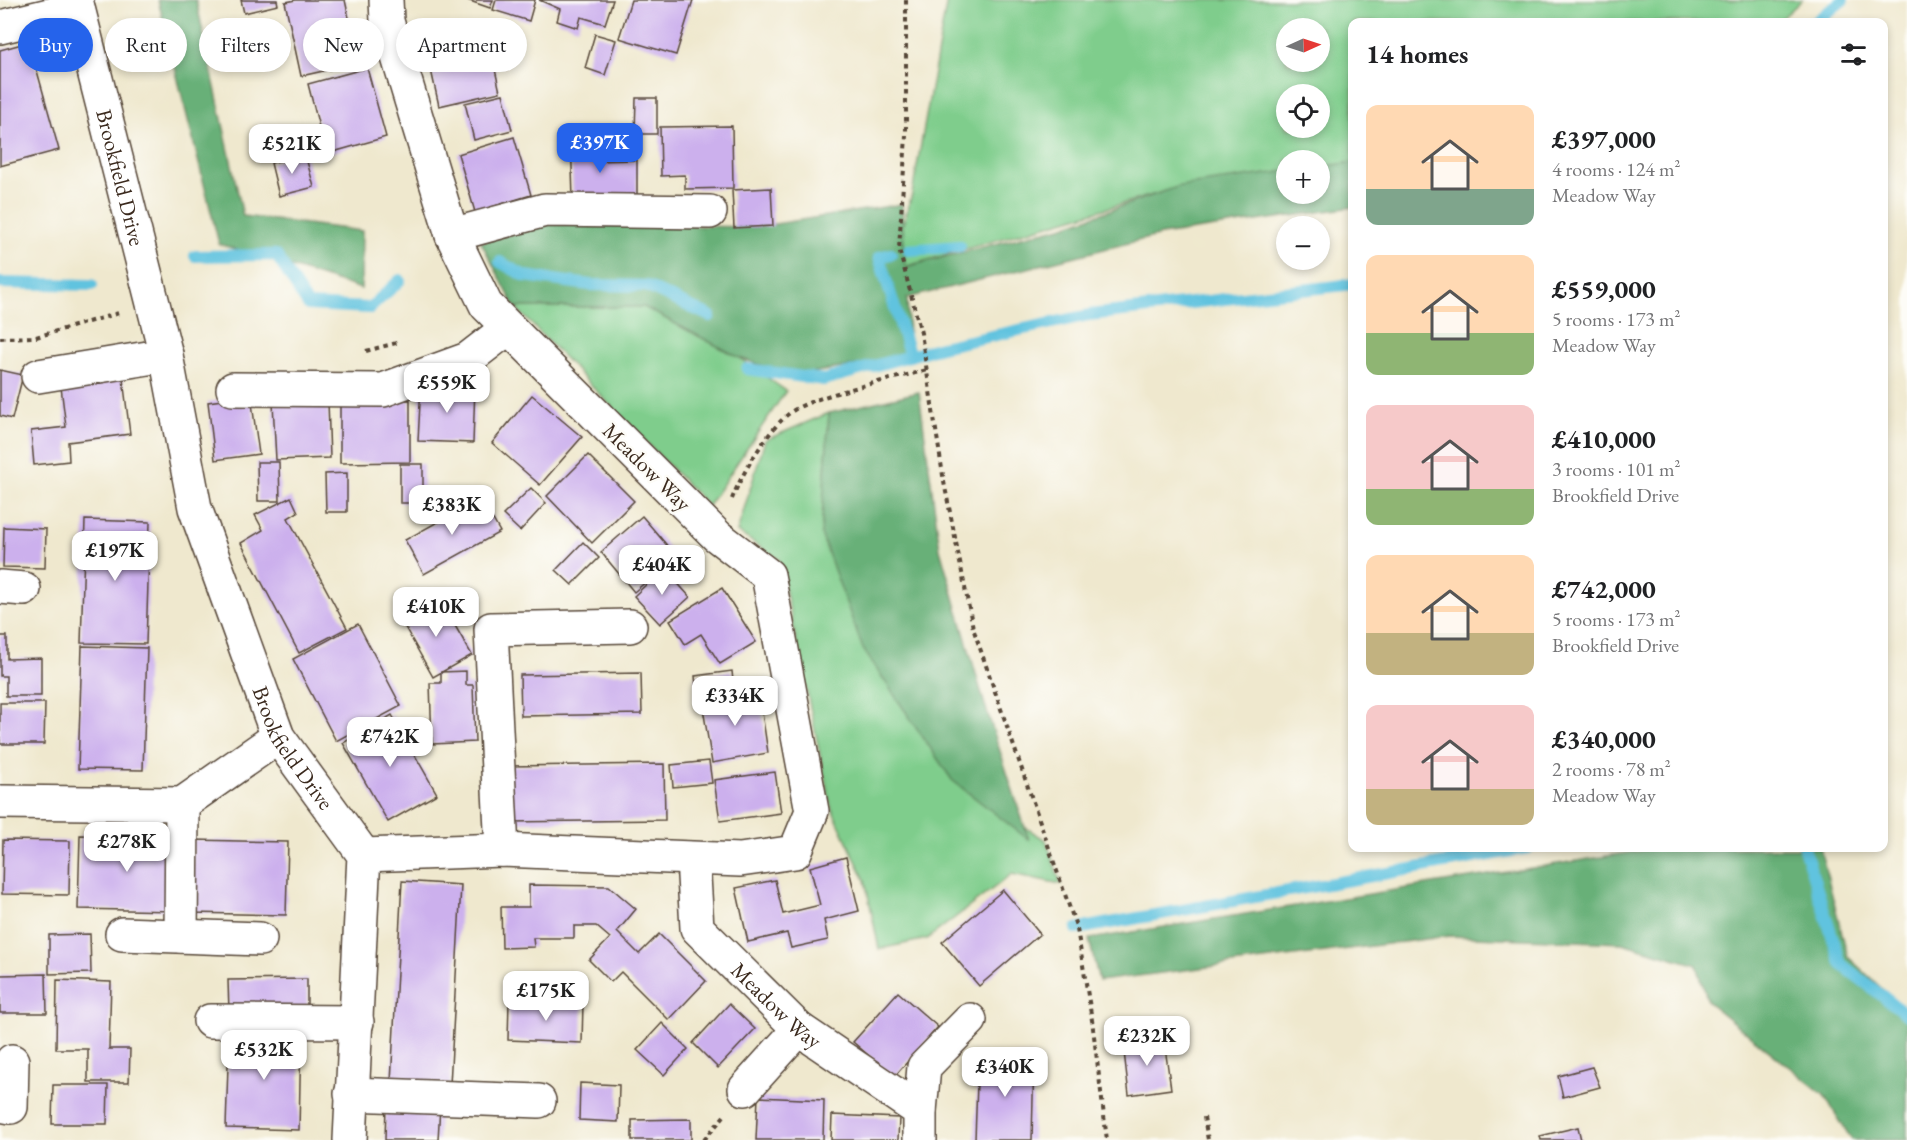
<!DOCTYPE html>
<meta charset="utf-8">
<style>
body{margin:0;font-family:"EB Garamond",serif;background:#f2f2f2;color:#202124;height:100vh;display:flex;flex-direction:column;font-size:22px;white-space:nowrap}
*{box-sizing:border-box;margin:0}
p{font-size:20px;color:#757577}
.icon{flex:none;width:33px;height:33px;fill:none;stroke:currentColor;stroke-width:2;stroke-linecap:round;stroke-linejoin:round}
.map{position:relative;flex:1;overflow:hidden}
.sheet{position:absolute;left:1348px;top:18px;width:540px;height:834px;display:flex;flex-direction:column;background:#fff;border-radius:12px;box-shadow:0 3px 9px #0003}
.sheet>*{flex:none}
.top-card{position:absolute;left:18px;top:18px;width:570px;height:54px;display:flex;gap:12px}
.needle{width:39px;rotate:87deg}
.buttons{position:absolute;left:1276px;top:18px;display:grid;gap:12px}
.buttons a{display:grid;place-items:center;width:54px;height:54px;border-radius:50%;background:#fff;box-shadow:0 3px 9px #0003;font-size:30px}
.price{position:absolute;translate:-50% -51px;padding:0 14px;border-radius:12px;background:#fff;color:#222;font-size:20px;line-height:39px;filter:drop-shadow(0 2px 3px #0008)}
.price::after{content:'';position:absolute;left:50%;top:36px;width:18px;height:14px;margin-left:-9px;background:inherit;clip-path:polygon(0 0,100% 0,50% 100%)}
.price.current{background:#2563eb;color:#fff}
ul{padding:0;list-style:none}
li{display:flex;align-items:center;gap:18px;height:150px;padding:0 18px}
li span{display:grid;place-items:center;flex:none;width:168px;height:120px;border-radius:12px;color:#555}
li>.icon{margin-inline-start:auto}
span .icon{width:72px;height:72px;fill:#fffc;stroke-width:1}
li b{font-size:26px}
h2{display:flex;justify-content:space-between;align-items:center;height:72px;padding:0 18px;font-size:26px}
.chip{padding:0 21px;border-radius:27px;background:#fff;box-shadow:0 3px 9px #0003;font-size:21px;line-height:54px}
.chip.current{background:#2563eb;color:#fff}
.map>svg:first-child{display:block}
</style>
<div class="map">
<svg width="1907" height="1140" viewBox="0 0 1907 1140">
<rect width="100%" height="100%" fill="#fdfcf7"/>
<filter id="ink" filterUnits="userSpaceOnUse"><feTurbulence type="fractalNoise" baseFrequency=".0167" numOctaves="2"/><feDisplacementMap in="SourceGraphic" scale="12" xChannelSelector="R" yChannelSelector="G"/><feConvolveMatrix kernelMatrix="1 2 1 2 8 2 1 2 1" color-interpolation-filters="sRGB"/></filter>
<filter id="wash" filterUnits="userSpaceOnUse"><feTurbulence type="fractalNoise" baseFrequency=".008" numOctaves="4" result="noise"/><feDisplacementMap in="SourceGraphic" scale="24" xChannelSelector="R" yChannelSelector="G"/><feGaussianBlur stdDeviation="1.35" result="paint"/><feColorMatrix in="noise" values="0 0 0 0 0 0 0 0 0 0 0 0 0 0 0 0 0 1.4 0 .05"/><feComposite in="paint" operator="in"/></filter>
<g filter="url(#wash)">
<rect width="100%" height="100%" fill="#efe8ce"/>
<g fill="#7fcd8c" stroke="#5d7c55" stroke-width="1.5" fill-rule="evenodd">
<path d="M947,0H1802L1778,22H1353V164L1320,169V160H1287V174L1166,191L890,271L912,194ZM1287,28H1320V62H1287ZM1287,94H1320V128H1287Z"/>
<path d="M515,307H644L740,358L786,391L708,506Z"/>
<path d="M829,413L824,487L967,792L1046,840L1061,884L1012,874L927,939L879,949L865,880L831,807L779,559L737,532L765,440Z"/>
</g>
<g fill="#67b078" stroke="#516d4b" stroke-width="1.5">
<path d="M158,0H196L243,216L362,231L361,289L219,244Z"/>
<path d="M1353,162V207L1161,235L907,298L910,356L793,376L740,358L644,307H515L481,242L549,224L756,227L902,204L905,267L1061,227L1180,186L1287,171V194H1320V167Z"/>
<path d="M919,392L940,549L984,702L1029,840L952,780L863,649L821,534L829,413Z"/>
<path d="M1657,848H1820L1848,957L1907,1012V1140H1852L1823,1094L1708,1002L1697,965L1622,943L1450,936L1099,981L1089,939Z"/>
</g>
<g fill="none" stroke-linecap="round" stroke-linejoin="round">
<g stroke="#61c3df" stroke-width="12">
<path d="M1815,22L1843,0"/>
<path d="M909,250L960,246"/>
<path d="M891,254L879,257L910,356"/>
<path d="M195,256L276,255L308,305L370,308L400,280"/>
<path d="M500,262L525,276L590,285L646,286L710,316"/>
<path d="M0,283L92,285"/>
<path d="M747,369L824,380L941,347L1089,315L1353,284"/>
<path d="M1804,848L1841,964L1907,1015"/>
<path d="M1077,929L1528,848"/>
</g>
</g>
<g id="blocks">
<g fill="#ccb0ed">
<path d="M241,0H277L278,5L244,13Z"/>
<path d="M296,0H345L359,63L301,76L285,2Z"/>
<path d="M467,0H493L490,8Z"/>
<path d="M496,0H535L529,21L493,10Z"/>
<path d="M539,0H613L605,24L581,17L578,28L557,21L560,9Z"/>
<path d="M631,0H693L676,55L619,38Z"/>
<path d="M487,33L500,92L439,106L426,47Z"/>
<path d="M595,34L616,40L605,75L585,68Z"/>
<path d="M29,42L59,150L0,166V50Z"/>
<path d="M367,68L386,137L326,154L308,84Z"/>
<path d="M503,94L512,130L474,140L465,103Z"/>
<path d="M636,98H657V134H635Z"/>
<path d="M732,126L733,188L685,189V175L661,176L660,127Z"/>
<path d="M593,135L594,161L637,160V198L573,200L571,136Z"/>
<path d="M514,137L531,195L475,212L458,154Z"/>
<path d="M305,154L314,187L279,196L271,163Z"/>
<path d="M771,188L773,226L734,228L732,190Z"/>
<path d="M0,370L23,375L12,419L0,416Z"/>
<path d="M122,371L130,434L68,442L69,461L34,465L31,431L66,427L60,379Z"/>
<path d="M421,384L475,387L473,443L418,441Z"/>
<path d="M532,395L582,437L540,485L492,443Z"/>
<path d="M251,396L259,454L215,460L208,402Z"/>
<path d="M340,400H410V462L340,463Z"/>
<path d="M328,401L330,458L276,460L273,403Z"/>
<path d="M588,455L634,501L592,543L547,496Z"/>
<path d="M257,462H279L280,501H258Z"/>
<rect x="400" y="464" width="23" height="39"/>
<path d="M347,473V512H326L325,474Z"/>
<path d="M531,488L546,503L520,531L503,515Z"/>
<path d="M291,497L298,512L288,518L347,628L299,653L241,543L263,530L255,515Z"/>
<path d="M481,498L500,532L424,574L405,540Z"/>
<path d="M642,516L676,556L634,592L601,552Z"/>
<path d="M85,520L150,522L146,644L81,643Z"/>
<path d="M4,527L46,529L45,568L3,567Z"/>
<path d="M583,542L599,558L572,585L556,570Z"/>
<path d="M664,568L690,597L660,624L634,596Z"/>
<path d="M722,588L756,642L720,664L701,634L685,644L670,620Z"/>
<path d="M439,598L472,655L433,677L401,620Z"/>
<path d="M358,624L401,706L336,741L293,659Z"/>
<path d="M0,636H7V659L41,658V696H6V676H0Z"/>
<path d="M82,646L147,648L143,770L78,769Z"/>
<path d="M466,671V685H473L475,742L432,744L430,683H441V672Z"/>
<path d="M732,671L734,691L697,696L695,676Z"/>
<path d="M641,673L642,714L521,716L520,675Z"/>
<path d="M759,692L768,753L712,763L702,702Z"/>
<path d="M0,703H45L44,744H0Z"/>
<path d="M392,715L437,794L388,822L343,743Z"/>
<path d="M709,761L712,783L673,787L671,765Z"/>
<path d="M664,764L665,820L508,822L507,766Z"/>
<path d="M775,772L781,813L720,821L714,780Z"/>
<path d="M80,835L176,838L174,911L78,909Z"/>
<path d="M3,840L70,841L69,895L2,894Z"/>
<path d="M193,840L288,842L286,915L191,913Z"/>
<path d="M846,857L859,911L824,920L828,940L791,948L787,933L748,942L736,888L775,880L783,914L820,905L810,867Z"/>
<path d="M402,881L461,885L450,1085L391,1082Z"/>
<path d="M529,885L609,886L636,909L617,932L639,954L659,934L706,981L669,1020L621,972L611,982L589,960L610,938L596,926H574V938H533L534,947L502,948L501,907H529Z"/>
<path d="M1003,890L1040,934L979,986L942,942Z"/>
<path d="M90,934L91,973L49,974V935Z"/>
<path d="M46,974L47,1013H0V975Z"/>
<path d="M307,979V1011L229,1012L228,980Z"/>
<path d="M57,980L111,982L109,1049H130L129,1082H88V1049H56Z"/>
<path d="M898,992L938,1027L894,1077L853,1042Z"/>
<path d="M509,1000L583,1003L582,1043L508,1040Z"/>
<path d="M729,1004L755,1029L718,1068L693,1043Z"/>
<path d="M662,1023L688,1049L664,1075L637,1050Z"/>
<path d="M229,1033L301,1034L299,1130L226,1128Z"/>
<path d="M1164,1041L1171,1089L1129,1095L1123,1043Z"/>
<path d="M978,1054L1034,1056L1032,1140H975Z"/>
<path d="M1592,1067L1600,1087L1563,1097L1558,1076Z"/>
<path d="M580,1083L619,1085L618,1122L579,1120Z"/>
<path d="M53,1085H108L107,1124H52Z"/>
<path d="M758,1097L824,1100L823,1140H756Z"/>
<path d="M386,1104L440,1106L438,1140H385Z"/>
<path d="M832,1115L899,1118L898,1140H831Z"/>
<path d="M691,1119V1140H632V1120Z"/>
<path d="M1578,1127L1581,1140H1541L1540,1136Z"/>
</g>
</g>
</g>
<g filter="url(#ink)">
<use href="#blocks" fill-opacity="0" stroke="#564638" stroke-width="1.5"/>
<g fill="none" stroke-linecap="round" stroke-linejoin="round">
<defs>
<g id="minor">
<path id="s1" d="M76,0L166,355L195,508L278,737L364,855L350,1140"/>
<path d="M0,27L78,8"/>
<path d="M452,235L545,210L710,212"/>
<path d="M38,376L166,355"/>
<path d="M233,389L383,390L468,359L508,328"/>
<path d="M0,587L24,589"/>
<path d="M0,802L182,804L278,737"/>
<path d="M502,850L491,629L630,626"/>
<path d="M364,855L502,850L740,860L795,852L812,811L768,575L717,536L486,305L452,235L387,21L386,0"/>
<path id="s2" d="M693,859L697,928L799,1029L920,1111V1140"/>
<path d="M122,934L260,939"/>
<path d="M181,936L182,804"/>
<path d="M210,1021L357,1022"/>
<path d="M745,1089L799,1029"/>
<path d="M351,1094L539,1101"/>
<path d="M0,1105L11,1107L12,1061"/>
<path d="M920,1111L924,1067L970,1020"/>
</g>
</defs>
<use href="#minor" stroke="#564638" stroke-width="36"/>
<g stroke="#564638" stroke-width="4" stroke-dasharray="4.5 4.5" stroke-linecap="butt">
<path d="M906,0V135L899,249L921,333L944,482L973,628L1077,929L1092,1020L1107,1140"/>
<path d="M0,338L36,337L119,313"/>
<path d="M366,351L400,342"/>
<path d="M732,499C742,473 768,429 791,412C816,394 894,379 927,370"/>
<path d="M1204,1117L1208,1140"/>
<path d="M704,1140L724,1116"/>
</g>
<use href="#minor" stroke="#fff" stroke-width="33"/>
</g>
</g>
<g text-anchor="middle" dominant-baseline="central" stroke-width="5" stroke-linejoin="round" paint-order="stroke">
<g font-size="22" fill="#3b2a1e" stroke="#fdfcf7">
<text stroke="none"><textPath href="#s1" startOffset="183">Brookfield Drive</textPath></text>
<text transform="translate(647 467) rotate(45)">Meadow Way</text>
<text stroke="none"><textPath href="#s1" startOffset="782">Brookfield Drive</textPath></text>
<text stroke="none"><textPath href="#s2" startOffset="180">Meadow Way</textPath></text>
</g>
</g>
</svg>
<div class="buttons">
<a><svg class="needle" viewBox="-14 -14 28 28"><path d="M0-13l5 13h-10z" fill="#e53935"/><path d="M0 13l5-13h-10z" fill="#757577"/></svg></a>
<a><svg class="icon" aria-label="locate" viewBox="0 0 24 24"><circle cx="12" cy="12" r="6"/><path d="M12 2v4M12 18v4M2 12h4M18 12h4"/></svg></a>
<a>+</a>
<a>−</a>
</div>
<b class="price current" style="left:600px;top:174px">£397K</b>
<b class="price" style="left:292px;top:175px">£521K</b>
<b class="price" style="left:447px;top:414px">£559K</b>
<b class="price" style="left:452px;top:536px">£383K</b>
<b class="price" style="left:115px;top:582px">£197K</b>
<b class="price" style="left:662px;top:596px">£404K</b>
<b class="price" style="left:436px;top:638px">£410K</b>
<b class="price" style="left:735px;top:727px">£334K</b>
<b class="price" style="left:390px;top:768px">£742K</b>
<b class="price" style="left:127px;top:873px">£278K</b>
<b class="price" style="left:546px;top:1022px">£175K</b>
<b class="price" style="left:1147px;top:1067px">£232K</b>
<b class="price" style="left:264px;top:1081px">£532K</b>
<b class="price" style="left:1005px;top:1098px">£340K</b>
<div class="top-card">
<a class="chip current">Buy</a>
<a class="chip">Rent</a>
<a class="chip">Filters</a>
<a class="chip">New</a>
<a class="chip">Apartment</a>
</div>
<section class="sheet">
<h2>14 homes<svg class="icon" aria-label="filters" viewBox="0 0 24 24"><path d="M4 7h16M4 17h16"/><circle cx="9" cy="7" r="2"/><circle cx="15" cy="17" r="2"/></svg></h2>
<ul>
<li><span style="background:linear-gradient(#ffd9b3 70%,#7fa58c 0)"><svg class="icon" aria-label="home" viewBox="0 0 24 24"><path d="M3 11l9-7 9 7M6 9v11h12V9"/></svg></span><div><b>£397,000</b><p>4 rooms · 124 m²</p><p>Meadow Way</p></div></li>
<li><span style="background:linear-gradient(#ffd9b3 65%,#8fb573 0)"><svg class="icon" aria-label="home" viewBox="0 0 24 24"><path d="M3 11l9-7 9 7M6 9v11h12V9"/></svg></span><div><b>£559,000</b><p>5 rooms · 173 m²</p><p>Meadow Way</p></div></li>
<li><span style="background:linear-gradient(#f6c9c9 70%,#8fb573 0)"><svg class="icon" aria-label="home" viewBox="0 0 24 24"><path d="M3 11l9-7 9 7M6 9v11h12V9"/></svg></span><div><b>£410,000</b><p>3 rooms · 101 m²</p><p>Brookfield Drive</p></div></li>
<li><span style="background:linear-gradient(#ffd9b3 65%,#c2b280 0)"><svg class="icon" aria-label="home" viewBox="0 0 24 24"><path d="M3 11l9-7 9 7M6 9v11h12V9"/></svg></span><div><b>£742,000</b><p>5 rooms · 173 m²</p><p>Brookfield Drive</p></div></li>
<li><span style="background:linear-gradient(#f6c9c9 70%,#c2b280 0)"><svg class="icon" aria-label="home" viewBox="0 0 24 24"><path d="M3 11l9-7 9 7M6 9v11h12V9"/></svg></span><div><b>£340,000</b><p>2 rooms · 78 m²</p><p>Meadow Way</p></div></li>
</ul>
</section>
</div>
